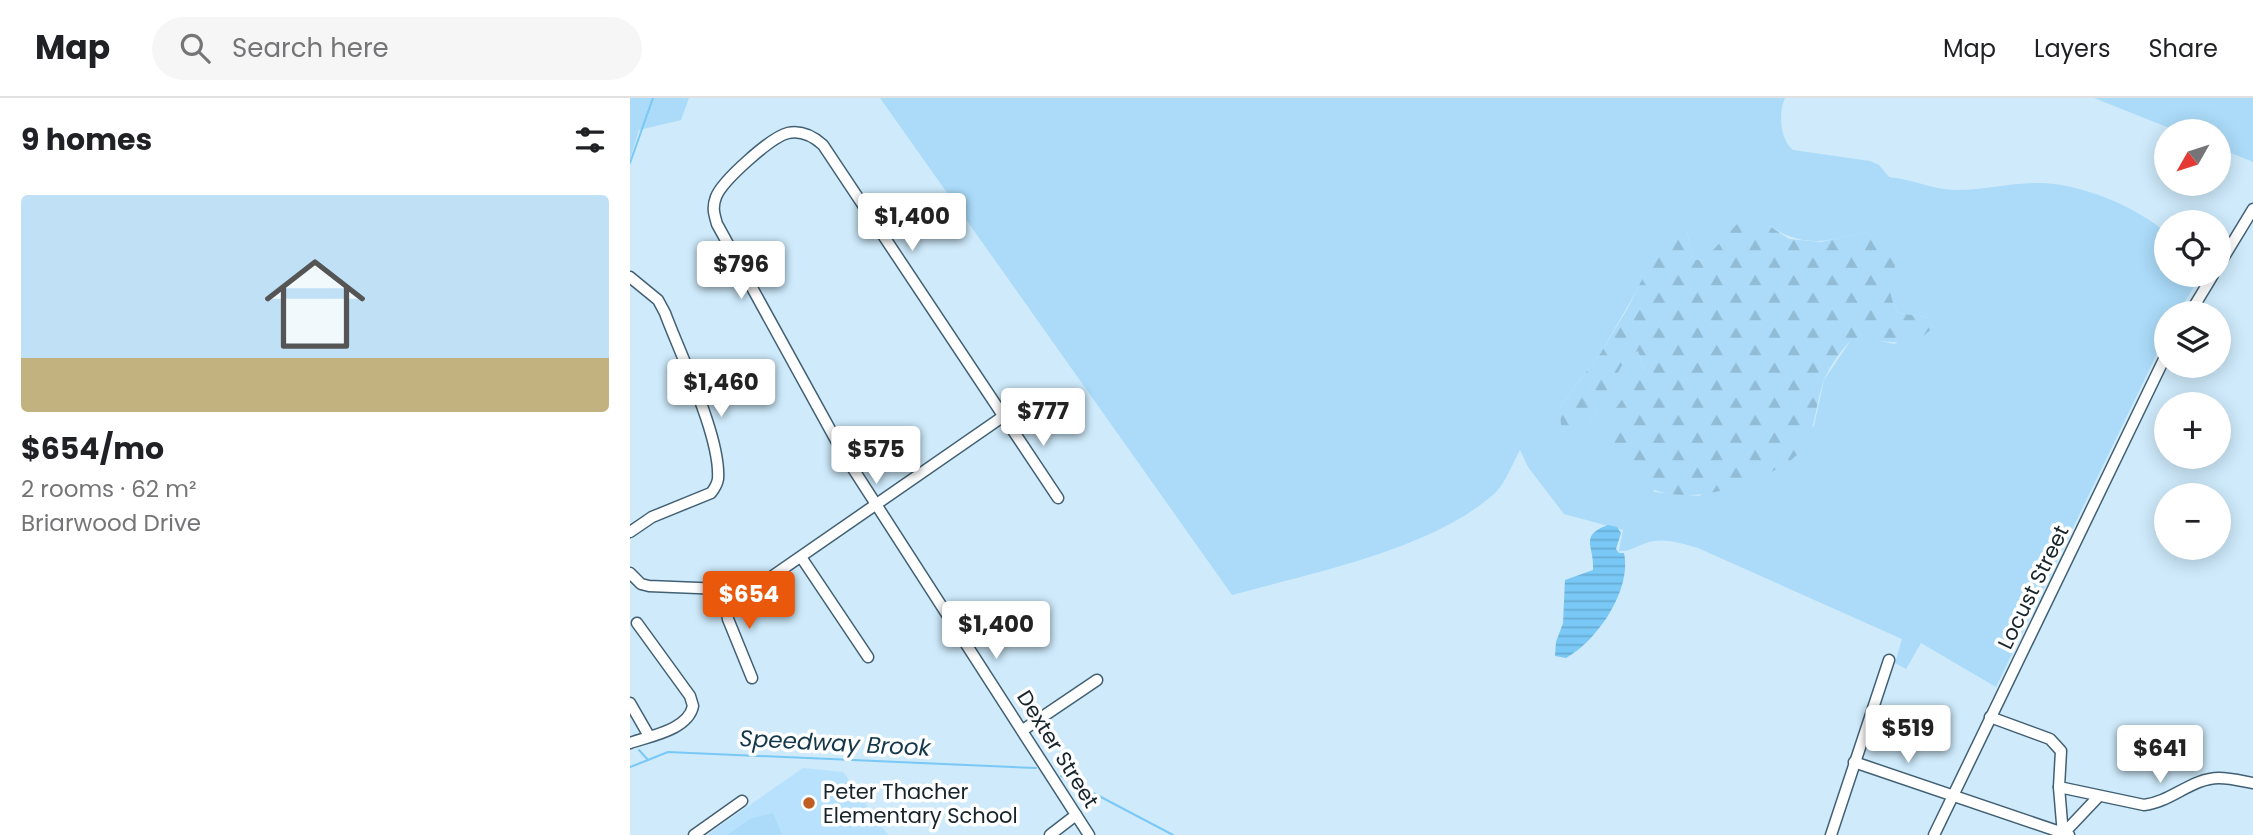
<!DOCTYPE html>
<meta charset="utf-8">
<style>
body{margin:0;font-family:Poppins,sans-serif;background:#f6f6f6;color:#202124;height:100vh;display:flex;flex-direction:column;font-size:26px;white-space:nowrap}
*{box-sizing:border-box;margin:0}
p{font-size:23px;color:#757577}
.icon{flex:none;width:38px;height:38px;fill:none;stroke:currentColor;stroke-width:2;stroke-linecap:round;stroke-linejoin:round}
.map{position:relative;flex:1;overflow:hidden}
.side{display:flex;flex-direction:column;background:#fff;width:630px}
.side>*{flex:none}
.needle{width:46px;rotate:231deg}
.fabs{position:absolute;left:1524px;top:21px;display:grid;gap:14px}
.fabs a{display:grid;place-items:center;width:77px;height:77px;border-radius:50%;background:#fff;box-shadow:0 4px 18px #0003;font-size:35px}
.price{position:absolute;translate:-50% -60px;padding:0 16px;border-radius:7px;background:#fff;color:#222;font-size:23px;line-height:46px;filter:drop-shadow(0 2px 4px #0008)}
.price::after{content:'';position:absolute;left:50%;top:42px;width:21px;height:16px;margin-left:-10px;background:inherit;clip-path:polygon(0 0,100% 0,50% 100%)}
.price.current{background:#ea580c;color:#fff}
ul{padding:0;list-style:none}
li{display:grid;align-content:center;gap:14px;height:371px;padding:0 21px}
li span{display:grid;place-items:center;height:217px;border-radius:7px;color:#555}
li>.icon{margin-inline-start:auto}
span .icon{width:126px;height:126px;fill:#fffc;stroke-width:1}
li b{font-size:30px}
h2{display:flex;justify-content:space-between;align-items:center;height:84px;padding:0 21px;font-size:30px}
header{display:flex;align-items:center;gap:42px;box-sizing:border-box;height:98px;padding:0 35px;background:#fff;border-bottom:2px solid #e0e0e0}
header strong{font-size:33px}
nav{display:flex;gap:38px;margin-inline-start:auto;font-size:24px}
.search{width:490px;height:63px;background:#f6f6f6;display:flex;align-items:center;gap:18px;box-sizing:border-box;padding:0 24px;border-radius:38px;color:#757577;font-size:26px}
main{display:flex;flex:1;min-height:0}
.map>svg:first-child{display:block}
</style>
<header>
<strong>Map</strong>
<div class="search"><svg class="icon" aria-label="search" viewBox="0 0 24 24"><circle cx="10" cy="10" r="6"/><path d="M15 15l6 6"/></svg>Search here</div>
<nav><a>Map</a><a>Layers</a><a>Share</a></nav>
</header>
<main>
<section class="side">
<h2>9 homes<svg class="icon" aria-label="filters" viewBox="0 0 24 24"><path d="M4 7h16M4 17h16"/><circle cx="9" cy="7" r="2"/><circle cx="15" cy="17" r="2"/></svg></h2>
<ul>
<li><span style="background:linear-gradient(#bfe0f5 75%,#c2b280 0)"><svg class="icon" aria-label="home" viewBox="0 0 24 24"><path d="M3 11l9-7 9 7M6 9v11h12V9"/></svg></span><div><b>$654/mo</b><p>2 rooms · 62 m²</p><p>Briarwood Drive</p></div></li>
</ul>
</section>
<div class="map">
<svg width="1623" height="737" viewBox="0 0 1623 737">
<defs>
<pattern id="forest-firs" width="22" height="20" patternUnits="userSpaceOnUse" patternTransform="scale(1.75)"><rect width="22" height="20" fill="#abdbf9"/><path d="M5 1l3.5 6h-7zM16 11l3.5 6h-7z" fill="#92bcd6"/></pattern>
<pattern id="water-rules" width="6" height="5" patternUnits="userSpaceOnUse" patternTransform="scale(1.75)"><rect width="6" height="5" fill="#79c8f6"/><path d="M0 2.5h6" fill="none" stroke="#68acd3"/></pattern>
</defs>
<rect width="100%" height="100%" fill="#ceeafb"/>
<path fill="#b7e1fc" d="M173,670L213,674L258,737H77Z"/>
<g fill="#abdbf9" fill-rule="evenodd">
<path d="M0,0H59L51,22L9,32L0,61Z"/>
<path d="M250,0H1155C1148,14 1150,42 1163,52L1240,63L1249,67L1259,79C1283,81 1302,92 1327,92C1354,92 1381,85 1408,85C1450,85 1504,108 1536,134V177H1571L1548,215H1536V237L1366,589L1291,545L1276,571L1265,565L1272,541L1068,450C1050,445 1034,439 1016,445C1006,448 1000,454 989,453L993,432L934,416L898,369L890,352C883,364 876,384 866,394C805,451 681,475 602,497ZM1138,127C1174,151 1197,143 1237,134L1267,156C1260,179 1255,194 1269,215L1301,220L1265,246L1237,241L1221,242L1194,282L1184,328L1069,398L1024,394L1001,291L1014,271L1008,253L997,258L959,325L930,309L970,256L1011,185L1057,134L1063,161L1074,163L1093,142Z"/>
<path d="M1464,0H1623V64L1589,50V33H1547Z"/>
<path d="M143,715L152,737H97L120,721Z"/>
</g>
<path fill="url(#forest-firs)" d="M1044,126L1057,134L1063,161L1073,163L1107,126L1138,127L1159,141L1191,144L1237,134L1261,136C1264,143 1268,152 1267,159C1263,182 1254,193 1269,215L1301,220L1304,229L1285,245L1221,242C1211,253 1200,267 1194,282C1185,306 1187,330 1171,352C1162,365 1140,375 1126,381C1068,406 996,409 975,335L983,314L1014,271L1008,253L997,259L959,325L942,334L931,327L930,309L970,256L999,208L1027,151Z"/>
<path fill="url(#water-rules)" d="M978,427L987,429L991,435L986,451L989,455H994C1002,492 967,543 936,560L925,558L926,544L933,525L935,482L963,472C965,448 948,438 978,427Z"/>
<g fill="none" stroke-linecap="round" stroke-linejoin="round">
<g stroke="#79c8f6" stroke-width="2">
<path d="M0,65L23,0"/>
<path d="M9,652L18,662L38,654L406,670"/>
<path d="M0,669L18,662"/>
<path d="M431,678L543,737"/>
</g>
<defs>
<g id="minor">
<path d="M1589,167L1623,111"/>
<path d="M0,179L28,202L35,215C50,256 91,339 88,381C87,387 85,390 81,395L22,419L0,434"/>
<path d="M1560,215L1583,177"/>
<path d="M428,400L193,47C183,38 172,32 158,35C141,39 92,83 86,99C82,109 84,116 87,126L213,355L459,737"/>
<path d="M171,459L238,559"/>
<path d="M0,475L11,486L19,488L92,491L134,484L404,297"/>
<path d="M92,491L98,521L122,580"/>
<path d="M0,605L19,638"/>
<path d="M1360,619L1420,641L1431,653L1429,689L1433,737"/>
<path d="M393,632L467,582"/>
<path d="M0,645C20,638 58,632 63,608L60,598L7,525"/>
<path d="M1224,664L1439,737"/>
<path d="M1429,689L1514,707C1541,704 1562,680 1589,680C1600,680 1612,683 1623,685"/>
<path d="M1434,735L1469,698"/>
<path d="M64,737L112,703"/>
<path d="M420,737L446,717"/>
<path d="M1201,737L1259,562"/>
<path d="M1304,737L1536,257"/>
</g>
</defs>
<use href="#minor" stroke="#426073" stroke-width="13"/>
<use href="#minor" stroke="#fff" stroke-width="10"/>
</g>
<circle fill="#c05d23" stroke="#fff" stroke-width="2.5" cx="179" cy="705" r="7"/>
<g text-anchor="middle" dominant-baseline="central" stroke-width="7" stroke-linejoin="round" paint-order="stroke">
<g font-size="21" fill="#17242c" stroke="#fff">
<text transform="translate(1403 489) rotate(-64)">Locust Street</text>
<text transform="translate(428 651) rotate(58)">Dexter Street</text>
</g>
<g font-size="21" fill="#17242c" stroke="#fff" text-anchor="start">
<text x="193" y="693">Peter Thacher<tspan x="193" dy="24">Elementary School</tspan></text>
</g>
<g font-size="23" font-style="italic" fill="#14374b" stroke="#fff">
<text transform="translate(205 645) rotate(3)">Speedway Brook</text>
</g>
</g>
</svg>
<div class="fabs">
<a><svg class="needle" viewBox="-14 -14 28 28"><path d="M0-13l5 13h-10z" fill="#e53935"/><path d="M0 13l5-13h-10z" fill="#757577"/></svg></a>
<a><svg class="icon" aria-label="locate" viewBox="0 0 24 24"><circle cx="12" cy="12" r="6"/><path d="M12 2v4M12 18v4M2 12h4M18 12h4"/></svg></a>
<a><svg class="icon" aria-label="layers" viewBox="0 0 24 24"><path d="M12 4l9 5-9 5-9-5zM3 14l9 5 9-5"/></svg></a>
<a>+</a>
<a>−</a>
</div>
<b class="price" style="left:282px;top:155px">$1,400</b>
<b class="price" style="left:111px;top:203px">$796</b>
<b class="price" style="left:91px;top:321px">$1,460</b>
<b class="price" style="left:413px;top:350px">$777</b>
<b class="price" style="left:246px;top:388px">$575</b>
<b class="price current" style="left:119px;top:533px">$654</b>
<b class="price" style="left:366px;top:563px">$1,400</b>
<b class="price" style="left:1278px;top:667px">$519</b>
<b class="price" style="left:1530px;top:687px">$641</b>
</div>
</main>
